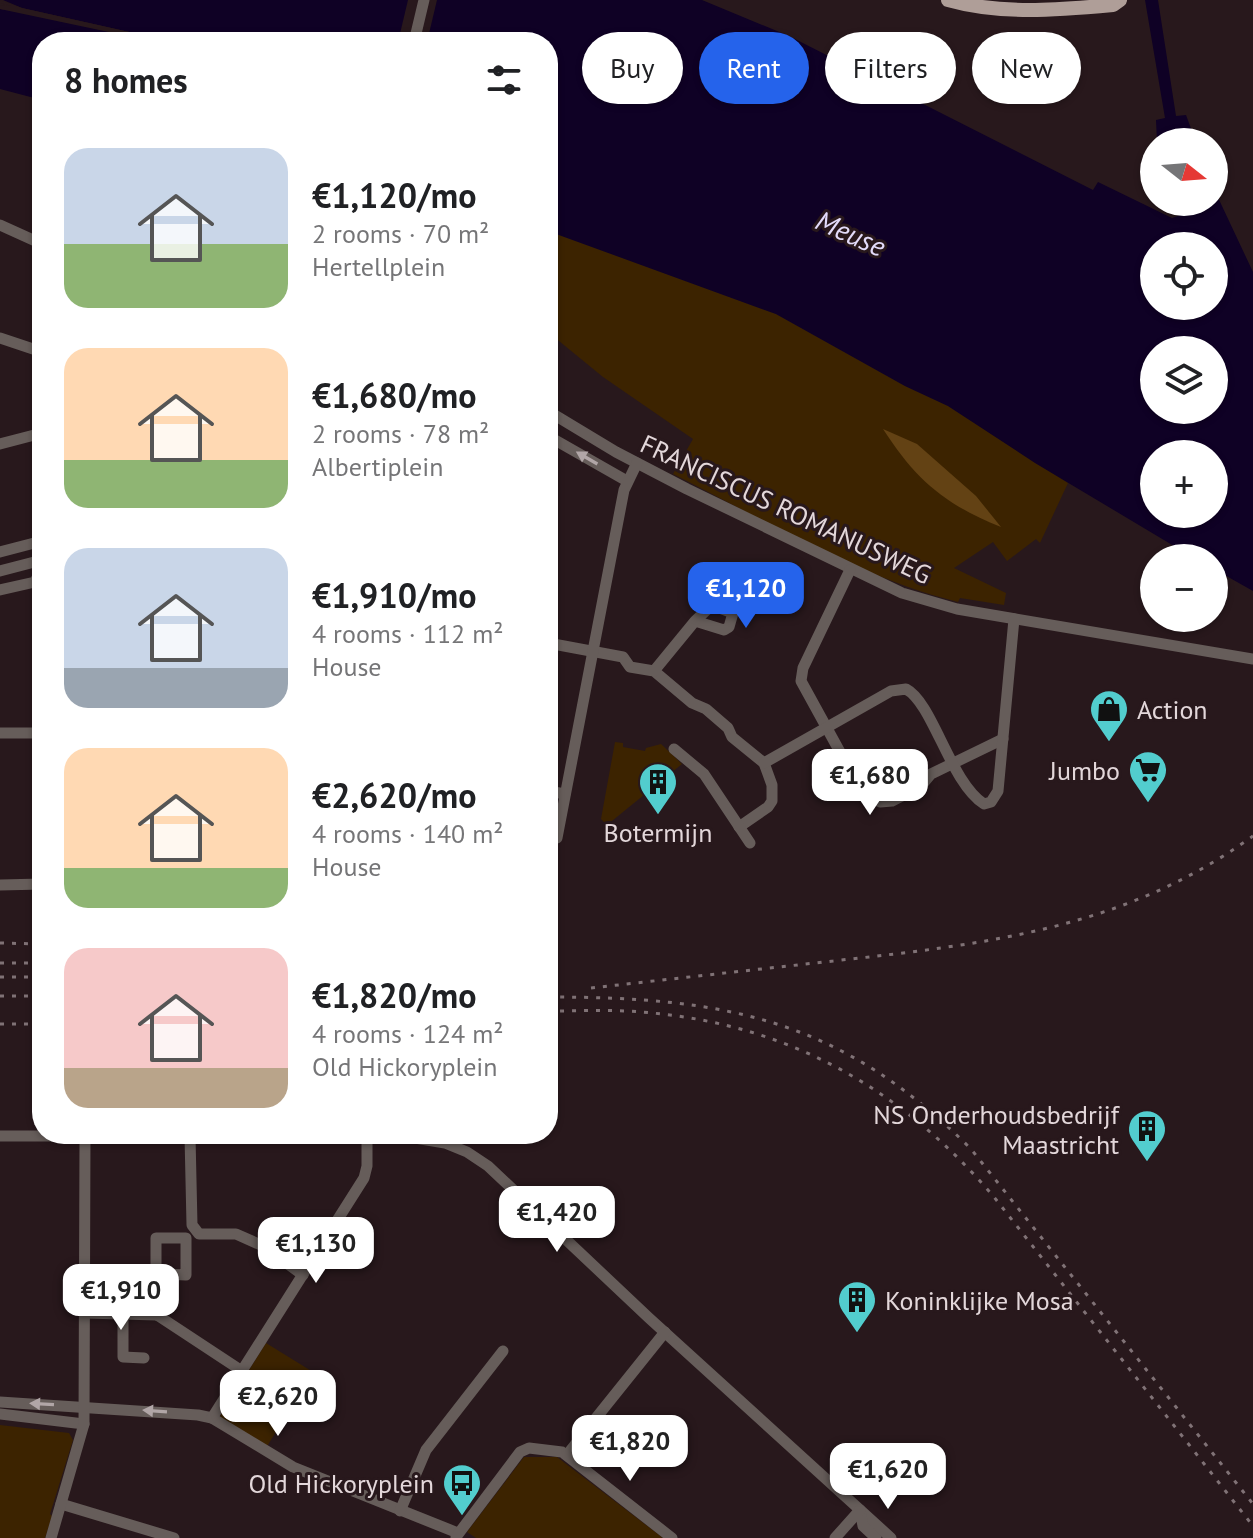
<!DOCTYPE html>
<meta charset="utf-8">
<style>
body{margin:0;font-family:"PT Sans",sans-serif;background:#f6f6f6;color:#202124;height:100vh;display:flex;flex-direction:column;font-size:30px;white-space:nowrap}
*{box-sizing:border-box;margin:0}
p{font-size:26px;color:#757577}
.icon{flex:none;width:44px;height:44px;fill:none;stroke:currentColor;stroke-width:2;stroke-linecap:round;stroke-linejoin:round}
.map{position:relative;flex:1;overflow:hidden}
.drawer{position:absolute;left:32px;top:32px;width:526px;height:1112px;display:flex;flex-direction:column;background:#fff;border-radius:32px;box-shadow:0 2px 6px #0004}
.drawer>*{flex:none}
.banner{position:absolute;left:582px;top:32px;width:550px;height:72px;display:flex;gap:16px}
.needle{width:52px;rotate:107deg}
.buttons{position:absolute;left:1140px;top:128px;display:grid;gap:16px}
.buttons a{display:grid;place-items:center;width:88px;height:88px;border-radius:50%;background:#fff;box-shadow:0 2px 6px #0004;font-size:40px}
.price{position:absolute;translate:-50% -68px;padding:0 18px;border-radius:16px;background:#fff;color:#222;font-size:26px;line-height:52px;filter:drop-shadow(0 2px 4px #0008)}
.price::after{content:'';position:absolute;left:50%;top:48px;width:24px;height:18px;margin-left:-12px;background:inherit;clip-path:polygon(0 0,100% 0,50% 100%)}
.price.current{background:#2563eb;color:#fff}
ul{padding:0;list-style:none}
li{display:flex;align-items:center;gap:24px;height:200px;padding:0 32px}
li span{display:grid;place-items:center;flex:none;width:224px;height:160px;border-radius:24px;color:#555}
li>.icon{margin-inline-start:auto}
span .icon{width:96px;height:96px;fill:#fffc;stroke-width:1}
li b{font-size:34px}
h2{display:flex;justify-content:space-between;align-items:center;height:96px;padding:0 32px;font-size:34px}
.tag{padding:0 28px;border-radius:36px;background:#fff;box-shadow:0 2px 6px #0004;font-size:28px;line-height:72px}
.tag.current{background:#2563eb;color:#fff}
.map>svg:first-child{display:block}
</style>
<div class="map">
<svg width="1253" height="1538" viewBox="0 0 1253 1538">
<rect width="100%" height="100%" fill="#28181c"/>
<g fill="#3c2300">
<path d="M548,231L776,314L905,386L948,406L1068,483L1040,543L1036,539L1007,561L993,542L954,568L1006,593L1004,605L960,598L958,602C857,577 765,520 673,474L693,439L603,377L548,332Z"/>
<path d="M615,742L623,743V747L645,751L646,748L661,744L682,764L607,825L601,819Z"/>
<path d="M266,1343L313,1372L266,1448L219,1418Z"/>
<path d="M0,1425L69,1433L73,1440L50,1514L52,1516L45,1538H0Z"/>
<path d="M524,1457H557L663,1538H476L467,1532Z"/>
</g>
<path fill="#634214" d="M883,429L917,444L976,496L1001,527C944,504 916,480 883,429Z"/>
<g fill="#0f0125" fill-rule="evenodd">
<path d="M3,0H702L789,36L1093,190L1098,182L1172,218L1192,211L1189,202H1214V189L1253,272V591L1214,569V558H1194L1035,463L948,406L905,386L776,314L548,231V42H174L22,8ZM1154,246H1214V306H1154ZM1154,350H1214V410H1154ZM1154,454H1214V514H1154Z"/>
<path d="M1145,0H1158L1176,116L1186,115L1196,142H1157L1156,120L1165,118Z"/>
<path d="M0,9L16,11L156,42H42V100L0,89Z"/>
</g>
<g fill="#28181c">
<path d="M0,0L22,8L174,42H156L0,9V5L11,6L0,3Z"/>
<path d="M408,0H437L427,42H398Z"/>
</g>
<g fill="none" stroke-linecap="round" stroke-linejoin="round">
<g stroke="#665d5a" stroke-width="11">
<path d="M414,42L424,0"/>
<path d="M0,225L42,244"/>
<path d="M0,338L42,352"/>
<path d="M548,411L616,452L687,489L902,593L957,609L1253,659"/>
<path d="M548,436L627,481"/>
<path d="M0,444L42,433"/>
<path d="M0,552L42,541"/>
<path d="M850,570L803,668L801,681L862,792L880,802L892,801L921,786L931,774L1003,739"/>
<path d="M0,571L42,560"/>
<path d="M0,590L35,582L42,567"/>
<path d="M548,643L623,657L630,667L654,671L692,703L706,709L728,728L732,737L764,763L772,785V801L768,807L739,827"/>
<path d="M654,671L695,621L724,630L729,627L733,613L712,605L695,621"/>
<path d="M0,733H42"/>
<path d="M674,749L704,774L750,843"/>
<path d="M764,763L891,691L906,689C933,703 950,782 984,804L991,802L998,791L1014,619"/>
<path d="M548,791L565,794"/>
<path d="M557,838L624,490L637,463"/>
<path d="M0,885L42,884"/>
<path d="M0,1136H403L445,1143L467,1152L488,1166L649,1318L891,1538"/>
<path d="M190,1136L192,1225L199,1234H236L263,1246L303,1275"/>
<path d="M85,1313L157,1315"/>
<path d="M123,1315V1357L144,1358"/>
<path d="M157,1315L161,1309L163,1274L156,1266V1238H186V1275L163,1274"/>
<path d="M157,1315L242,1371"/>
<path d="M0,1402L198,1415L212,1418L293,1467L458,1533"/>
<path d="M0,1414L84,1424"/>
<path d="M212,1418L364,1178L367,1166V1136"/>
<path d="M588,1428L665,1332"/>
<path d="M567,1455L578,1441"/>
<path d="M61,1504L174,1538"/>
<path d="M860,1510L863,1526L876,1538"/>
<path d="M400,1511L426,1450L503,1351"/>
<path d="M456,1537L520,1452L529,1448L562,1452L672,1538"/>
<path d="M51,1538L84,1424L85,1136"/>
<path d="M835,1538L860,1510"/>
</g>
<path stroke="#af9e98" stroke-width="14" d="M948,0C1001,15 1058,10 1113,5L1120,0"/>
<g stroke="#807276" stroke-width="3" stroke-dasharray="4 8" stroke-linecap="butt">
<path d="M0,943L42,944"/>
<path d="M0,963H42"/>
<path d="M0,977H42"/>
<path d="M591,988C671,979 752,970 833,961C986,944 1124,929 1253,836"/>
<path d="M0,996H42"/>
<path d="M548,997C726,997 841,1019 971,1149L1253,1504"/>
<path d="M548,1011C583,1011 618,1009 652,1013C792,1026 904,1091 994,1197L1253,1526"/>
<path d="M0,1024H42"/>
</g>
</g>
<defs><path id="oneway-solid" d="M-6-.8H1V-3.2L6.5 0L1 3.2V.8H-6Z" transform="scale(2)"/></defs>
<g fill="#b1a6a7">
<use href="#oneway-solid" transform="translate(587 458) rotate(-150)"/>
<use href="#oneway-solid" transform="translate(42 1404) rotate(-177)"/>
<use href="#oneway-solid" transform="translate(155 1411) rotate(-176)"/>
</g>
<defs>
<symbol id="shop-pin" viewBox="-11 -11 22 30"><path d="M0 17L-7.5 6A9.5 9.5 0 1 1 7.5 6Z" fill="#52cdce" stroke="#28181c"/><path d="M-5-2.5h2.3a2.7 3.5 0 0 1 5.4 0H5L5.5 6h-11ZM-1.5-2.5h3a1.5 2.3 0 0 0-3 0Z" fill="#111"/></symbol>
<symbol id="supermarket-pin" viewBox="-11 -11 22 30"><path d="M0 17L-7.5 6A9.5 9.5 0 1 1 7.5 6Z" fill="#52cdce" stroke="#28181c"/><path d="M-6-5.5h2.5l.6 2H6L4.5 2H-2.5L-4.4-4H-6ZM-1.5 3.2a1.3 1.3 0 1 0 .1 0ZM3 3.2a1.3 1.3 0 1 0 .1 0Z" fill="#111"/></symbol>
<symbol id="building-pin" viewBox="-11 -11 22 30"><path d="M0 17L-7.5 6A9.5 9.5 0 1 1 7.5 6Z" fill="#52cdce" stroke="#28181c"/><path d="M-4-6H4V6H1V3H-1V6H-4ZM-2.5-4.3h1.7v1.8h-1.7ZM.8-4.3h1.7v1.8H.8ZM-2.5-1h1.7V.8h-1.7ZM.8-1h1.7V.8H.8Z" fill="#111"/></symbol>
<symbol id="bus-pin" viewBox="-11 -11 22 30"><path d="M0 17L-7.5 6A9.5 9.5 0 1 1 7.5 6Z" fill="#52cdce" stroke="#28181c"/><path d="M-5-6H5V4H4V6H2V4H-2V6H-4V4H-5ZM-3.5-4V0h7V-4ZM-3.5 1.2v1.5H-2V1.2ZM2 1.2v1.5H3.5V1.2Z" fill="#111"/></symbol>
</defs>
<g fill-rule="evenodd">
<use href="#shop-pin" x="1087" y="687" width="44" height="60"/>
<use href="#supermarket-pin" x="1126" y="748" width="44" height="60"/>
<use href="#building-pin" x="636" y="760" width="44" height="60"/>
<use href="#building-pin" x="1125" y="1107" width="44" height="60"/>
<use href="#building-pin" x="835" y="1278" width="44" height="60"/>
<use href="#bus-pin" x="440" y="1461" width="44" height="60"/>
</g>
<g text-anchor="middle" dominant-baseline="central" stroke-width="6" stroke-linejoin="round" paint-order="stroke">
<g font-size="26" fill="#e3d7da" stroke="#28181c">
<text transform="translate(786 509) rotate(25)">FRANCISCUS ROMANUSWEG</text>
</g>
<g font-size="26" fill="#e3d7da" stroke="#28181c" text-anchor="end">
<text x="1137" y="709" text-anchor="start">Action</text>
<text x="1120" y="770">Jumbo</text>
<text x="658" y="832" text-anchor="middle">Botermijn</text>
<text x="1119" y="1114">NS Onderhoudsbedrijf<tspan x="1119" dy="30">Maastricht</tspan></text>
<text x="885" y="1300" text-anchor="start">Koninklijke Mosa</text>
<text x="434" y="1483">Old Hickoryplein</text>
</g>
<g font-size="28" font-style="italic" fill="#e3dbfa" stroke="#28181c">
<text transform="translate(851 233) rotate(24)">Meuse</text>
</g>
</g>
</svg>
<div class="buttons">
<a><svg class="needle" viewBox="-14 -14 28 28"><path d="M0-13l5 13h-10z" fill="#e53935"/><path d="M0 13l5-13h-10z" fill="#757577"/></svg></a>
<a><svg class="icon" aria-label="locate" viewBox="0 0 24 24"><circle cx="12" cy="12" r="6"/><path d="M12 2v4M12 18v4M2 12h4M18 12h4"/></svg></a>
<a><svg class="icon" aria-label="layers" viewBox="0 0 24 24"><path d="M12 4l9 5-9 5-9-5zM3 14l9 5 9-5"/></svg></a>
<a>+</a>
<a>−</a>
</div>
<b class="price current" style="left:746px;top:630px">€1,120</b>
<b class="price" style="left:870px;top:817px">€1,680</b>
<b class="price" style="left:557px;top:1254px">€1,420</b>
<b class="price" style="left:316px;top:1285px">€1,130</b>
<b class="price" style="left:121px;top:1332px">€1,910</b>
<b class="price" style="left:278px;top:1438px">€2,620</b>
<b class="price" style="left:630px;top:1483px">€1,820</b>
<b class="price" style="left:888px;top:1511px">€1,620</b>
<div class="banner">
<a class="tag">Buy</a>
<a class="tag current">Rent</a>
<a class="tag">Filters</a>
<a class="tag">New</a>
</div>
<section class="drawer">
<h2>8 homes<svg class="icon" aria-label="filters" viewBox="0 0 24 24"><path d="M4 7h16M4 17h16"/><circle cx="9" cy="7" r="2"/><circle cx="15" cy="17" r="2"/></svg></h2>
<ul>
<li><span style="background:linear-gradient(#c9d6e8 60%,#8fb573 0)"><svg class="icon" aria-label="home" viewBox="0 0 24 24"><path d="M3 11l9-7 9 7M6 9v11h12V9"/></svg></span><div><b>€1,120/mo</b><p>2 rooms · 70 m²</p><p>Hertellplein</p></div></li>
<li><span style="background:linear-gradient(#ffd9b3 70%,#8fb573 0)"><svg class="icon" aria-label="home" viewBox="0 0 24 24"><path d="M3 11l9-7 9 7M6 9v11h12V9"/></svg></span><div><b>€1,680/mo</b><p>2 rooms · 78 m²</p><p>Albertiplein</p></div></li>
<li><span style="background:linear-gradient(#c9d6e8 75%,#9aa5b1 0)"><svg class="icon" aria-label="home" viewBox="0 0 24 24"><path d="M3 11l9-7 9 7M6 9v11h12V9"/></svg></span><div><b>€1,910/mo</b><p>4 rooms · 112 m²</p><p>House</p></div></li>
<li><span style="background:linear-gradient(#ffd9b3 75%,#8fb573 0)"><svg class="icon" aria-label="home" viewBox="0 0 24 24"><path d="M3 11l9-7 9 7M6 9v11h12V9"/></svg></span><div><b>€2,620/mo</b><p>4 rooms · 140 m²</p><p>House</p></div></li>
<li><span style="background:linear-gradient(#f6c9c9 75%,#b9a48a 0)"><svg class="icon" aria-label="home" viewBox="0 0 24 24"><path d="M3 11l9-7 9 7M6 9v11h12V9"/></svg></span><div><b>€1,820/mo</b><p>4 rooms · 124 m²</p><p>Old Hickoryplein</p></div></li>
</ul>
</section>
</div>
